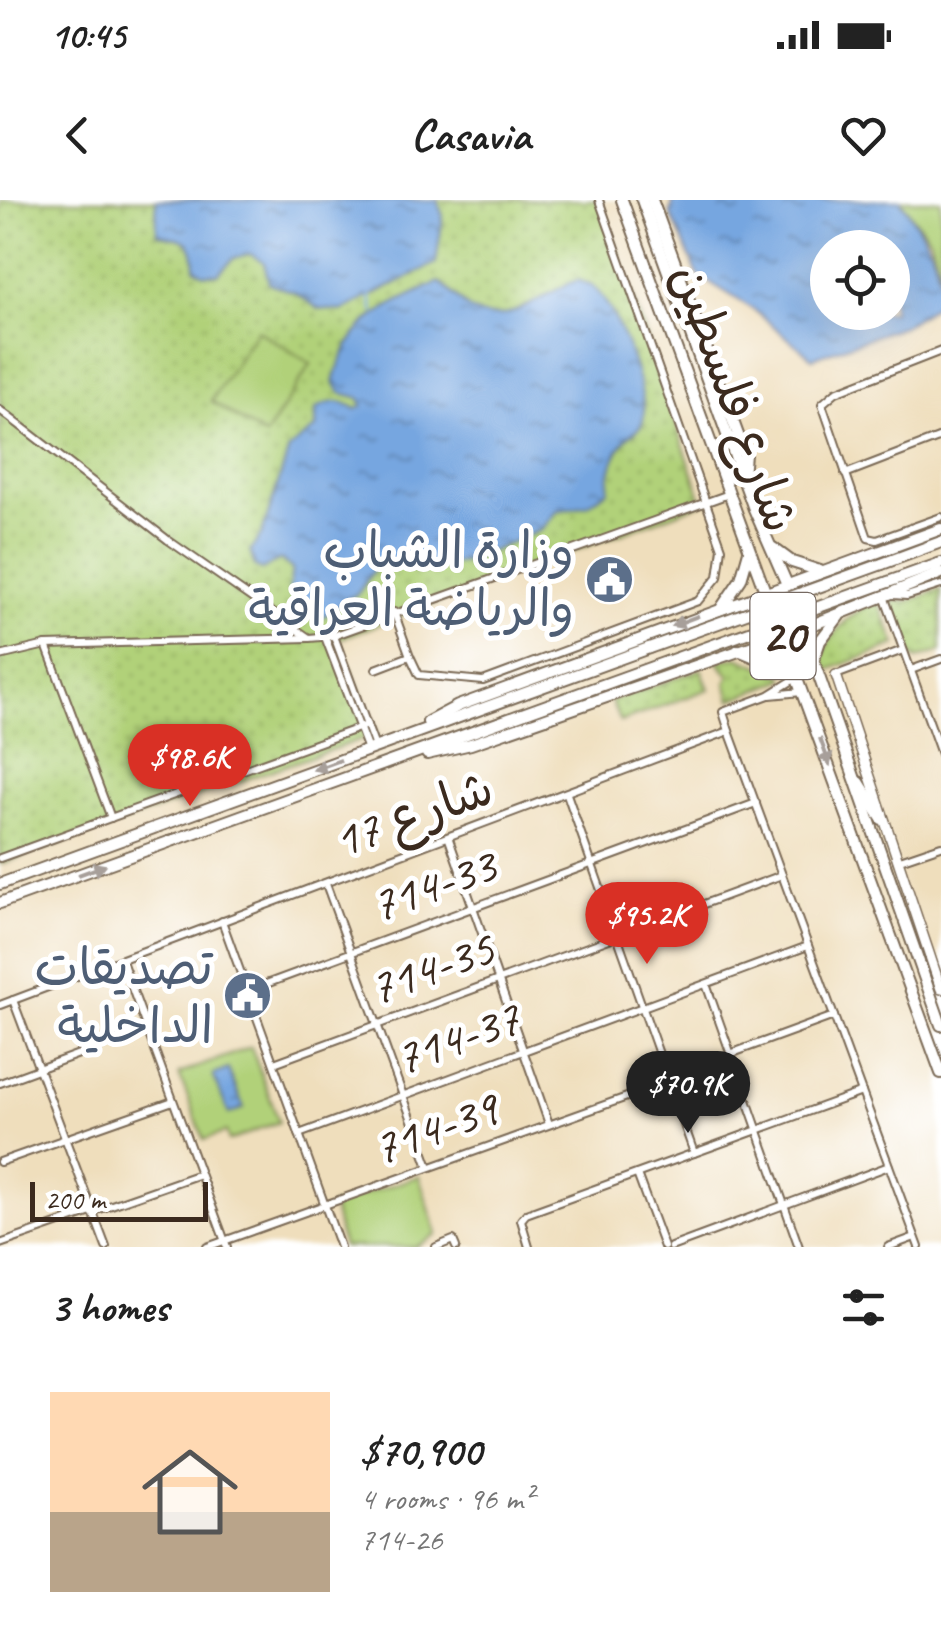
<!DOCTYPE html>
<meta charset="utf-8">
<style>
body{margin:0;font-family:Caveat,"Playpen Sans Arabic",sans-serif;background:#f2f2f2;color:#222;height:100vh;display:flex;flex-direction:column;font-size:38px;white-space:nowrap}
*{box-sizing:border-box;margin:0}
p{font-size:32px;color:#767676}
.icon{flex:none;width:55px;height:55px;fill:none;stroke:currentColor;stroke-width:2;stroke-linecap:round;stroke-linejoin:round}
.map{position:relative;height:1047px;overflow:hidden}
.side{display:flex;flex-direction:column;background:#fff;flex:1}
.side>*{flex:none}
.controls{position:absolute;left:810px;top:30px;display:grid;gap:20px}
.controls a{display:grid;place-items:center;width:100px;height:100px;border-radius:50%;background:#fff;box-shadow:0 10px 40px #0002;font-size:50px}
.scale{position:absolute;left:30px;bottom:25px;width:178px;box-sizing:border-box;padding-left:10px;border:5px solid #3b2a1e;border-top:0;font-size:28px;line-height:35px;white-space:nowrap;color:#3b2a1e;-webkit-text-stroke:8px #fff;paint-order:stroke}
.price{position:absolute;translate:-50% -85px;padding:0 22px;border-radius:35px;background:#d93025;color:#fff;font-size:32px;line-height:65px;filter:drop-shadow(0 2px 5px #0008)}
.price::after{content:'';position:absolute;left:50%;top:60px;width:30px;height:22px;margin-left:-15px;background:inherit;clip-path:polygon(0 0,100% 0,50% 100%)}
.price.active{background:#222;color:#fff}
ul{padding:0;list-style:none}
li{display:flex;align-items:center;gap:30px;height:250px;padding:0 50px}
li+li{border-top:2px solid #e0e0e0}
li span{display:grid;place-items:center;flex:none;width:280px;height:200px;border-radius:0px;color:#555}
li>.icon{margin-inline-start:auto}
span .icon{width:120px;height:120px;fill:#fffc;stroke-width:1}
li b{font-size:42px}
h2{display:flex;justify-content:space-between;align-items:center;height:120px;padding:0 50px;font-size:42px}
.status{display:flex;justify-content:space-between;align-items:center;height:70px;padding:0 50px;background:#fff;direction:ltr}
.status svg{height:28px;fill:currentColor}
header{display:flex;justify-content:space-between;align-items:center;height:130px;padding:0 50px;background:#fff;font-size:45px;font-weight:700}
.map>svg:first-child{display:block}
</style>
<div class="status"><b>10:45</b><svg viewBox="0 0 49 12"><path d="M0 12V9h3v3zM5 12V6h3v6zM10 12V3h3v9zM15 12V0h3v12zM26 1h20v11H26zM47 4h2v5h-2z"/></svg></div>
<header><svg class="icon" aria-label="back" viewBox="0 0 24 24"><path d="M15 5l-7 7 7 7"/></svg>Casavia<svg class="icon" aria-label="heart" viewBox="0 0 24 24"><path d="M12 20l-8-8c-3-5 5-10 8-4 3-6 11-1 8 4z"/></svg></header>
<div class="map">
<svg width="941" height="1047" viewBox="0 0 941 1047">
<defs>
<pattern id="grass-dots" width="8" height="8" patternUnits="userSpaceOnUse" patternTransform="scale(2.5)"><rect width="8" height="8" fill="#b1d179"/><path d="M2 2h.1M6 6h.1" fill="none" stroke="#99b468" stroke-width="1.8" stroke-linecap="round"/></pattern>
<pattern id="water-ripples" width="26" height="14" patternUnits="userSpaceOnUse" patternTransform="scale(2.5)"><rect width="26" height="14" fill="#76a6e0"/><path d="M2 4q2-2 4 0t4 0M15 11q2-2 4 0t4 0" fill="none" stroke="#6287b5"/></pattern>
</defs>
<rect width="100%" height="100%" fill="#fff"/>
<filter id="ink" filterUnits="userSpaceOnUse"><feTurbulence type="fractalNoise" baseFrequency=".01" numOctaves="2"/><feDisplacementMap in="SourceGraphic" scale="20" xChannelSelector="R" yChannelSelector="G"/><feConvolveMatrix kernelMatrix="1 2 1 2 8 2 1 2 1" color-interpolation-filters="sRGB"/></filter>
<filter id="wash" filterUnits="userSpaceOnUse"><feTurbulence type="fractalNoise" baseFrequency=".0048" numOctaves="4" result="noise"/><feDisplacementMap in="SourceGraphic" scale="40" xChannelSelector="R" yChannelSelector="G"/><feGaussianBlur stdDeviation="2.25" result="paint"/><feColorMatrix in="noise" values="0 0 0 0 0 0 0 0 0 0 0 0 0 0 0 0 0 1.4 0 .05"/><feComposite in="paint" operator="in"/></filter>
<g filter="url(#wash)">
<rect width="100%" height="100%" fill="#efdebc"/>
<g fill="url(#grass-dots)" stroke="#767e4c" stroke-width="2.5">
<path d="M0,0H600L703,303L339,439L377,534L0,664Z"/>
<path d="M941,389V451L916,459L911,455L891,401H909Z"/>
<path d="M878,401L896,445L820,473C821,440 849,412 878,401Z"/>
<path d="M737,457L784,476L785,479L731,500L726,483L730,476L717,461Z"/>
<path d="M701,469L709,489L620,522L611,501Z"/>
</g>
<g fill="#b1d179" stroke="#767e4c" stroke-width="2.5">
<path d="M900,0H941V75L931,40Z"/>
<path d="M257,130L311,164L265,236L211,201Z"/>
<path d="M251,847L279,922L229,941L226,932L204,940L179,874Z"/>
<path d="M419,976L437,1034L415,1047H343L332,1005Z"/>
</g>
<g fill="url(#water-ripples)" stroke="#58687f" stroke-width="2.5" fill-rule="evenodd">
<path d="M156,0H437L443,16L436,63L341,111L319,109L294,92L269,83L264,62L250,54L234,58L218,74H204L195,68C194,31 179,43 157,33Z"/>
<path d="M674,0H900C925,35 941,57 941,101L905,125L812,158L753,109L698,75L670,13ZM828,48H892V112H828Z"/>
<path d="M578,80C579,81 591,85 592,86C613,100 653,199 642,223C640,229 631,234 626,239C614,254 609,271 608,290L588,305L557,311L541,330L470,360L421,372L389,361L376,366L359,392L323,417H298L289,390L292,369L280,359L262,370L255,367L250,351L262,334L289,249L316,228V209C331,200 341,199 356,209L362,206L360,198L341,193L334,183C349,119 384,108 439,82C450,89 458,100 468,108C504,134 545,90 578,80Z"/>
<path d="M228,869L244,908L229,914L213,875Z"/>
</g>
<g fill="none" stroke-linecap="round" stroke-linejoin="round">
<path stroke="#76a6e0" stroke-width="2.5" d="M370,96L374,113"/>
</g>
</g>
<g filter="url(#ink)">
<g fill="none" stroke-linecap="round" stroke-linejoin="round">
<defs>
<g id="street">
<path d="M941,151L836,192L822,204L868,338L877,340L941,317"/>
<path d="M0,210L168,340L309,438L333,436L729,294"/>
<path d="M845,274L941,237"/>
<path d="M893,395L907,396L941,385"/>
<path d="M884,396L941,554"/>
<path d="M394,412L410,456"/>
<path d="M334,436L375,547"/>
<path d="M325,437L368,550"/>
<path d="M46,445L111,618"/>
<path d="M0,456L46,445L308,438"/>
<path d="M376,469L410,456L419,475L483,481L698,401L718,377L722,348L599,0"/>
<path d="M911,470L941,459"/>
<path d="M836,475L903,450"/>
<path d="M770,495L802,492"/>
<path d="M729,531L919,1047"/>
<path d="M567,594L694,953"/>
<path d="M449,639L549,924"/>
<path d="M0,658L367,525"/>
<path d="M897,661L941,646"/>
<path d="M326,684L429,967"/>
<path d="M222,721L340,1047"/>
<path d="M122,761L227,1047"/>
<path d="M706,784L799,1047"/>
<path d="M247,791L756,603"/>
<path d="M13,800L106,1047"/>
<path d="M0,805L729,531L723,512L769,495L798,477"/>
<path d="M730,854L834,816"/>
<path d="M274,863L782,675"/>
<path d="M0,883L147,829"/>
<path d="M299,934L808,746"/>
<path d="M0,962L173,901"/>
<path d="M637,974L664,1047"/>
<path d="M0,1044L200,974"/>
<path d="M207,1047L669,882"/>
<path d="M436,1047L453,1040L456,1047"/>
<path d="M529,1047L521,1020L526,1014L862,892"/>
<path d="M671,1047L889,966"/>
<path d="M888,1047L915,1037"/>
</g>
<path id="secondary" d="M836,475L941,789"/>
<g id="primary">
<path d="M622,0L941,873"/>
<path d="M642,0L754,309L786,382L941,825"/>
<path d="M652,0L745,254L743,276"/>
<path d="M773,348L792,362L820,371"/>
<path d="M882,364L941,342"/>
<path d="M888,382L941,363"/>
<path d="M722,407L741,379L749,351"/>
<path d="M738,450L796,474"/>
<path d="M813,462L820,441L839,416"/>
<path d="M428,522L458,506L941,329"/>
<path d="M427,554L471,544L802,429L941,373"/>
<path d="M859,582L882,619"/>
<path d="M0,684L649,448"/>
<path d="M0,703L655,466"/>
</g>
</defs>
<use href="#street" stroke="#7a6955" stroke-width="10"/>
<use href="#secondary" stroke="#7a6955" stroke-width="12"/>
<use href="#primary" stroke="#7a6955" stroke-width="14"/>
<use href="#street" stroke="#fff" stroke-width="6"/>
<use href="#secondary" stroke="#fff" stroke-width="9"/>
<use href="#primary" stroke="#fff" stroke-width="10"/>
<defs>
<g id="primary-bridge">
<path d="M649,448L882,364"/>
<path d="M655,466L888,382"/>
</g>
</defs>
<use href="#primary-bridge" stroke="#7a6955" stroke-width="14" stroke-linecap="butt"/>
<use href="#primary-bridge" stroke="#fff" stroke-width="10"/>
</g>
<defs><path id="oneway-solid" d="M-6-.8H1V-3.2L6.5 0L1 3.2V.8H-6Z" transform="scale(2.5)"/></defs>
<g fill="#a79f9a">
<use href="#oneway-solid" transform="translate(685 421) rotate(159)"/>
<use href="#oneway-solid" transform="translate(825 552) rotate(70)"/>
<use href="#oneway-solid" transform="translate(327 565) rotate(160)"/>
<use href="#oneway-solid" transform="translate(92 670) rotate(-20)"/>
</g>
</g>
<defs>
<symbol id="civic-disc" viewBox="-11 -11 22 22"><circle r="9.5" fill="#5c6f8a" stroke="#fff"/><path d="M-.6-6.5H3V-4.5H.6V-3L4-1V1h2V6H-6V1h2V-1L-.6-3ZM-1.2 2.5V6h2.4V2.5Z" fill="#fff"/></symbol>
</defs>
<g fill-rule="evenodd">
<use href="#civic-disc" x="582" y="352" width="55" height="55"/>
<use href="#civic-disc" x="220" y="768" width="55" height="55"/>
</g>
<g text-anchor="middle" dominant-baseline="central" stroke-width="10" stroke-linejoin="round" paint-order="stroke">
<rect fill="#fff" stroke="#766a62" stroke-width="2.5" x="750.5" y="393" width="65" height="86" rx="8"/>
<g font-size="48" font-weight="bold" fill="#3b2a1e">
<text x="783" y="436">20</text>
</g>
<g font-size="50" fill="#3b2a1e" stroke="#fff">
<text transform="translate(735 198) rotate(70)">شارع فلسطين</text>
<text transform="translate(413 614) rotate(-20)">شارع 17</text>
<text transform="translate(433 685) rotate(-20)">714-33</text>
<text transform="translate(431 768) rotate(-20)">714-35</text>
<text transform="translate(457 838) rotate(-20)">714-37</text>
<text transform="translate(435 928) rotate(-20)">714-39</text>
</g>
<g font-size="50" fill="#4e5e75" stroke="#fff" text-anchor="end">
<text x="574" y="350">وزارة الشباب<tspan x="574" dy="58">والرياضة العراقية</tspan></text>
<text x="213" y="767">تصديقات<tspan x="213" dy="58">الداخلية</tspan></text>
</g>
</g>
</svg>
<div class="controls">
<a><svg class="icon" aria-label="locate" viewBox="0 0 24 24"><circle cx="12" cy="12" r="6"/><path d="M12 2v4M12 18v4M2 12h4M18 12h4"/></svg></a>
</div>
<div class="scale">200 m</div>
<b class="price" style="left:190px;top:609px">$98.6K</b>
<b class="price" style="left:647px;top:767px">$95.2K</b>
<b class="price active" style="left:688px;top:936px">$70.9K</b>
</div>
<section class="side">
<h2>3 homes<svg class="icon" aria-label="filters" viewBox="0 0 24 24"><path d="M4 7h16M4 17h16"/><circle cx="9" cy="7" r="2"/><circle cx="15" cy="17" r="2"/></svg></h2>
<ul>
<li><span style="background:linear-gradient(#ffd9b3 60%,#b9a48a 0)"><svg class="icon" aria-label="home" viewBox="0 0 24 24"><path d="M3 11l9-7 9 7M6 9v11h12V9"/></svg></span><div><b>$70,900</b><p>4 rooms · 96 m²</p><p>714-26</p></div></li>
</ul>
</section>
